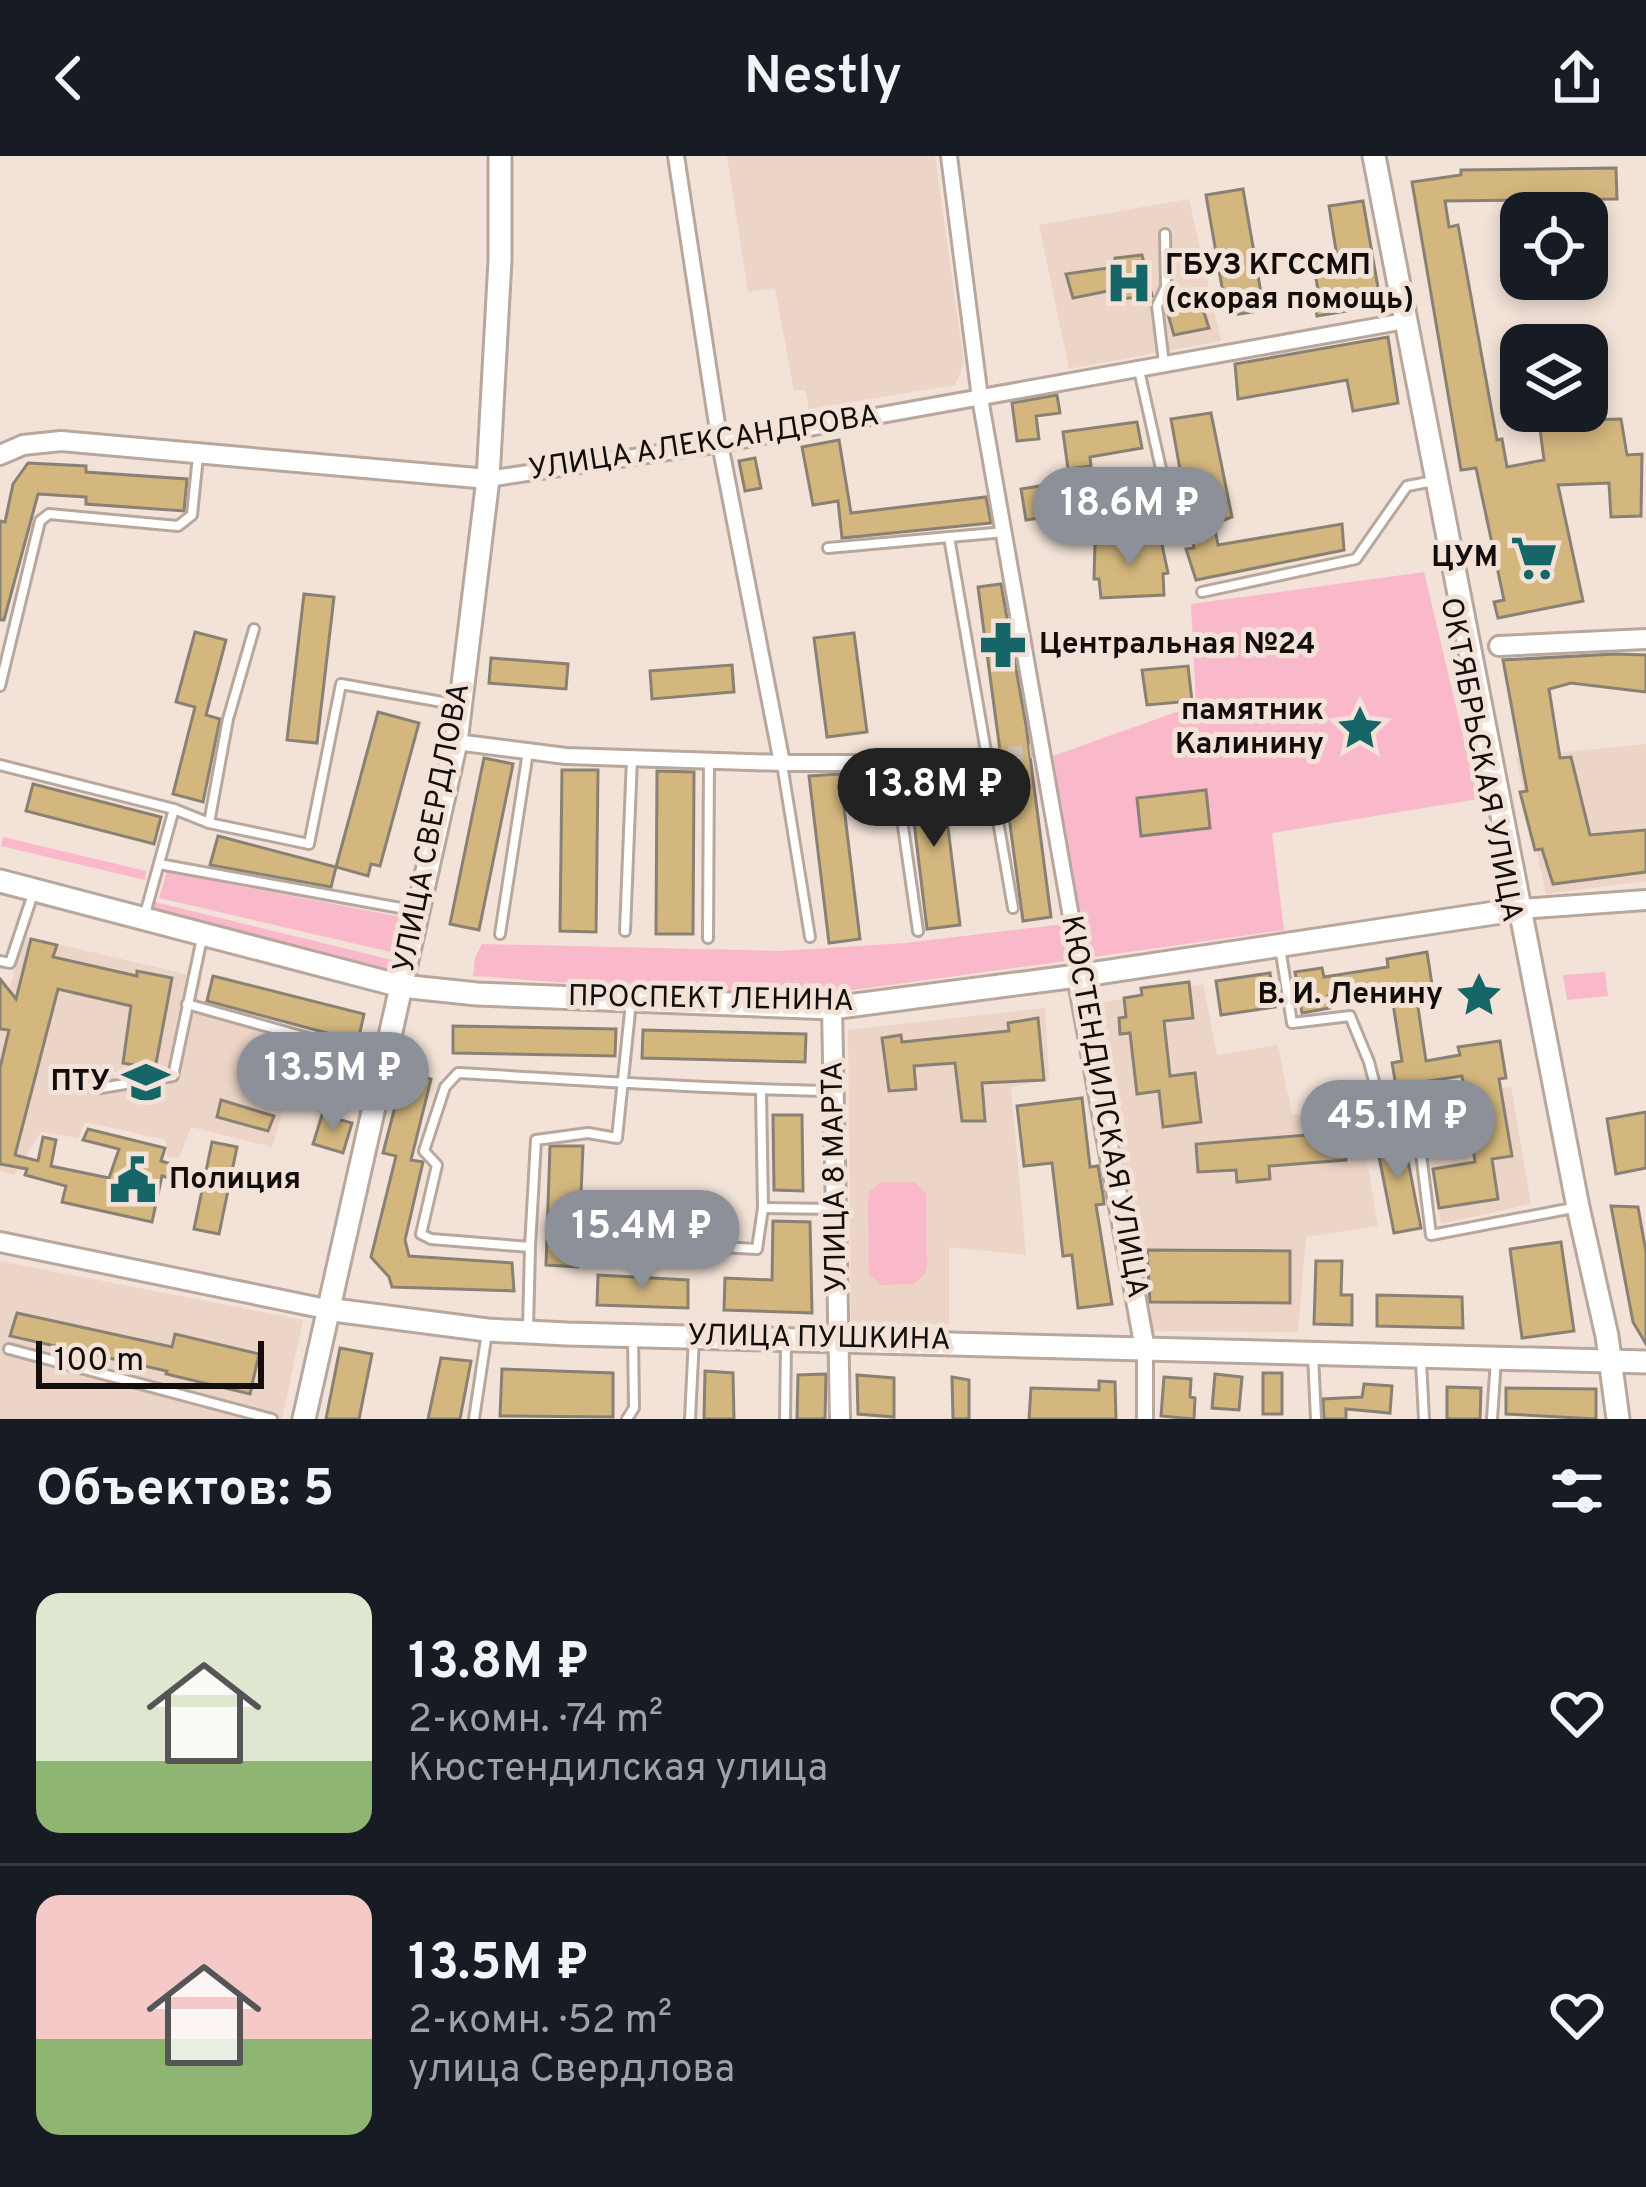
<!DOCTYPE html>
<html lang="ru">
<meta charset="utf-8">
<style>
body{margin:0;font-family:Overpass,sans-serif;background:#20242c;color:#f1f3f6;height:100vh;display:flex;flex-direction:column;font-size:45px;white-space:nowrap}
*{box-sizing:border-box;margin:0}
p{font-size:39px;color:#9ea1a6}
.icon{flex:none;width:66px;height:66px;fill:none;stroke:currentColor;stroke-width:2;stroke-linecap:round;stroke-linejoin:round}
.map{position:relative;height:1263px;overflow:hidden}
.sheet{display:flex;flex-direction:column;background:#171b24;flex:1}
.sheet>*{flex:none}
.buttons{position:absolute;left:1500px;top:36px;display:grid;gap:24px}
.buttons a{display:grid;place-items:center;width:108px;height:108px;border-radius:24px;background:#171b24;box-shadow:0 6px 18px #0003;font-size:60px}
.scale{position:absolute;left:36px;bottom:30px;width:228px;box-sizing:border-box;padding-left:12px;border:6px solid #130e0b;border-top:0;font-size:33px;line-height:42px;white-space:nowrap;color:#130e0b;-webkit-text-stroke:9px #f2e2d7;paint-order:stroke}
.price{position:absolute;translate:-50% -102px;padding:0 27px;border-radius:42px;background:#8c9099;color:#fff;font-size:39px;line-height:78px;filter:drop-shadow(0 3px 6px #0008)}
.price::after{content:'';position:absolute;left:50%;top:72px;width:36px;height:27px;margin-left:-18px;background:inherit;clip-path:polygon(0 0,100% 0,50% 100%)}
.price.current{background:#222;color:#fff}
ul{padding:0;list-style:none}
li{display:flex;align-items:center;gap:36px;height:300px;padding:0 36px}
li+li{border-top:3px solid #363941}
li span{display:grid;place-items:center;flex:none;width:336px;height:240px;border-radius:24px;color:#555}
li>.icon{margin-inline-start:auto}
span .icon{width:144px;height:144px;fill:#fffc;stroke-width:1}
li b{font-size:51px}
h2{display:flex;justify-content:space-between;align-items:center;height:144px;padding:0 36px;font-size:51px}
header{display:flex;justify-content:space-between;align-items:center;height:156px;padding:0 36px;background:#171b24;font-size:54px;font-weight:600}
.map>svg:first-child{display:block}
</style>
<header><svg class="icon" aria-label="back" viewBox="0 0 24 24"><path d="M15 5l-7 7 7 7"/></svg>Nestly<svg class="icon" aria-label="share" viewBox="0 0 24 24"><path d="M12 15V3M7 8l5-5 5 5M5 13v7h14v-7"/></svg></header>
<div class="map">
<svg width="1646" height="1263" viewBox="0 0 1646 1263">
<rect width="100%" height="100%" fill="#f2e2d7"/>
<g fill="#ecd5c6">
<path d="M727,0H935L964,207L955,229L809,253L805,234L794,235L775,132L748,136Z"/>
<path d="M1189,43L1221,185L1069,213L1039,69Z"/>
<path d="M1646,588V725L1546,738L1516,601Z"/>
<path d="M23,780L202,822L195,856L304,886L272,991L191,971L179,1002L167,1001L166,984L85,966L78,982L41,976L14,1019L0,1015V871Z"/>
<path d="M1203,828L1217,899L1278,889L1292,958L1360,965L1378,1070L1306,1081L1298,1176L1141,1175L1099,847Z"/>
<path d="M1045,852L1049,924L1011,931L1026,1099L949,1091V1168H851L848,874Z"/>
<path d="M1511,931L1531,1048L1441,1068L1417,939Z"/>
<path d="M0,1105L303,1164L282,1263H0Z"/>
</g>
<g fill="#fab8cb">
<path d="M1424,416L1478,643L1272,677L1284,774L1086,802L1050,601L1196,549L1191,448Z"/>
<path d="M3,681L146,715L145,724L1,690Z"/>
<path d="M167,716L401,761L395,797L159,742Z"/>
<path d="M155,746L396,805L394,814L151,760Z"/>
<path d="M1065,768L1073,804L824,838L756,840L473,820L475,802L482,788L781,795L905,787Z"/>
<path d="M1605,816L1608,840L1567,844L1563,819Z"/>
<path d="M882,1026H915L926,1038L927,1110L925,1118L913,1128L881,1129L869,1118L868,1044L870,1035Z"/>
</g>
<g fill="#d4b77e" stroke="#898173" stroke-width="3">
<path d="M1616,12L1617,43L1445,45L1449,71L1458,69L1497,284L1502,283L1507,311L1544,304L1539,265L1621,263L1627,299L1642,298L1641,360L1611,361L1609,327L1558,329L1583,445L1498,462L1494,446L1504,444L1476,312L1461,314L1412,26L1461,19V14Z"/>
<path d="M1243,33L1264,154L1227,160L1206,39Z"/>
<path d="M1363,45L1381,149L1317,160L1313,141L1319,140L1313,105L1337,101L1329,50Z"/>
<path d="M1142,99L1152,140L1120,143L1118,133L1073,142L1066,118L1115,111V102Z"/>
<path d="M1201,147L1209,172L1174,179L1167,155Z"/>
<path d="M1388,181L1398,247L1353,255L1347,224L1238,243L1235,208Z"/>
<path d="M1057,239L1060,257L1036,260L1039,283L1017,285L1012,247Z"/>
<path d="M1211,257L1232,361L1214,368L1218,389L1342,368L1344,394L1196,424L1186,393L1194,392L1171,263Z"/>
<path d="M1137,266L1142,292L1090,301L1091,310L1068,313L1063,276Z"/>
<path d="M839,284L851,357L986,341L991,367L842,382L838,345L813,349L802,291Z"/>
<path d="M755,302L761,332L745,335L739,305Z"/>
<path d="M28,307L86,310V316L187,323L184,355L86,348V341L38,338L4,464H0V365L5,366L13,328Z"/>
<path d="M1040,330L1045,361L1026,364L1021,333Z"/>
<path d="M1161,384L1168,417L1163,418L1164,439L1101,442L1099,423H1094L1095,388Z"/>
<path d="M1001,428L1026,569L1051,761L1023,765L978,431Z"/>
<path d="M304,438L334,441L317,587L287,584Z"/>
<path d="M195,476L226,484L206,559L220,563L203,646L173,638L195,551L176,546Z"/>
<path d="M854,477L867,576L827,581L814,482Z"/>
<path d="M1615,498L1646,499V536L1571,527L1549,533L1560,602L1571,601L1590,679L1646,674V716L1553,728L1542,693L1535,694L1520,636L1527,635L1503,504Z"/>
<path d="M491,502L568,508L566,533L489,527Z"/>
<path d="M732,509L734,536L652,543L650,515Z"/>
<path d="M1188,510L1192,545L1147,549L1142,514Z"/>
<path d="M378,556L419,567L380,710L371,708L368,720L336,711Z"/>
<path d="M484,602L513,608L479,774L450,768Z"/>
<path d="M562,614H598L596,776L560,775Z"/>
<path d="M657,615L694,616L693,778H656Z"/>
<path d="M941,615L960,769L927,773L908,617Z"/>
<path d="M840,618L860,783L829,787L809,620Z"/>
<path d="M33,628L161,661L154,688L26,655Z"/>
<path d="M1206,634L1210,672L1141,680L1137,642Z"/>
<path d="M218,680L336,711L331,731L210,709Z"/>
<path d="M31,783L57,789L53,801L137,820V815L172,822L155,913L123,907L131,850L58,833L15,999L38,1005L43,981L56,984L51,1010L109,1022L119,993L83,984L88,973L165,992L161,1005L184,1012L179,1025L162,1020L152,1066L62,1046L66,1030L25,1019L27,1013L0,1008V912L9,874L0,873V823L16,843Z"/>
<path d="M1427,796L1433,835L1416,838L1426,905L1460,899L1458,891L1500,885L1506,922L1499,923L1512,1000L1492,1003L1498,1043L1439,1052L1433,1013L1475,1006L1462,920L1396,930L1392,907L1402,905L1392,841L1379,843L1378,833L1328,840L1330,852L1302,857L1295,816L1322,812L1324,821L1388,811L1387,803Z"/>
<path d="M1270,817L1275,851L1221,859L1216,825Z"/>
<path d="M213,820L364,858L352,912L324,904L331,878L207,845Z"/>
<path d="M1189,826L1193,862L1164,865L1170,920L1195,917L1201,966L1163,971L1159,935L1137,938L1130,877L1120,878L1119,862L1126,861L1124,842L1142,839L1141,832Z"/>
<path d="M1038,862L1044,924L982,927L985,965H962L955,907L914,910L916,933L889,935L882,882L901,879L902,886L1009,875L1008,867Z"/>
<path d="M453,870L616,873L615,900L453,897Z"/>
<path d="M643,874L806,878L805,906L642,902Z"/>
<path d="M404,916L431,923L411,1004L423,1006L405,1084L409,1100L512,1107L514,1135L392,1131L389,1121L371,1101L396,1000L383,997Z"/>
<path d="M1082,942L1090,1011L1098,1010L1103,1039L1104,1048L1096,1049L1112,1148L1078,1152L1072,1099L1063,1100L1052,1007L1024,1010L1017,950Z"/>
<path d="M221,944L274,960L268,975L217,961Z"/>
<path d="M1646,956V1012L1616,1018L1607,963Z"/>
<path d="M322,959L352,967L343,997L313,988Z"/>
<path d="M773,959H802L803,1035L774,1034Z"/>
<path d="M1402,974L1421,1072L1394,1077L1375,980Z"/>
<path d="M1344,976L1346,1004L1269,1010L1270,1023L1237,1026L1236,1014L1198,1016L1196,988Z"/>
<path d="M212,986L237,991L219,1078L194,1073Z"/>
<path d="M550,990H583L578,1111L546,1109Z"/>
<path d="M1611,1050L1638,1051L1646,1096V1188L1633,1166Z"/>
<path d="M773,1065L810,1066L812,1157L724,1154L725,1122L772,1124Z"/>
<path d="M1561,1086L1574,1175L1522,1182L1510,1093Z"/>
<path d="M1147,1094L1290,1095V1147L1150,1146Z"/>
<path d="M1316,1105H1342L1341,1139H1352V1169L1314,1168Z"/>
<path d="M598,1119L688,1124V1152L597,1149Z"/>
<path d="M1377,1139L1462,1141L1463,1172L1377,1170Z"/>
<path d="M17,1157L172,1191L175,1178L259,1198L250,1238L166,1218L167,1215L10,1180Z"/>
<path d="M340,1192L372,1198L359,1263H326Z"/>
<path d="M441,1202L471,1205L460,1263H428Z"/>
<path d="M502,1213L613,1217V1261L500,1260Z"/>
<path d="M705,1215L733,1217L734,1263H704Z"/>
<rect x="1263" y="1217" width="19" height="41"/>
<path d="M826,1218L825,1263H797L798,1219Z"/>
<path d="M1215,1218L1242,1221L1239,1254L1212,1252Z"/>
<path d="M857,1219L894,1222V1261L858,1258Z"/>
<path d="M952,1221L969,1224V1263H953Z"/>
<path d="M1164,1221L1191,1223L1190,1241L1195,1242L1194,1263L1161,1260Z"/>
<path d="M1099,1225L1115,1226L1116,1263H1029L1031,1232L1099,1234Z"/>
<path d="M1364,1228L1392,1230L1390,1257L1346,1253V1263H1324L1323,1243L1362,1241Z"/>
<path d="M1447,1231L1481,1232L1480,1263H1447Z"/>
<path d="M1506,1232L1596,1233V1263L1506,1258Z"/>
</g>
<g fill="none" stroke-linecap="round" stroke-linejoin="round">
<path stroke="#d1c2b8" stroke-width="14" stroke-dasharray="14 7" stroke-linecap="butt" d="M988,601L1040,594"/>
<defs>
<g id="service">
<path d="M1164,207L1157,150L1166,131L1165,78"/>
<path d="M1139,214L1174,371"/>
<path d="M949,381L1013,752"/>
<path d="M828,392L1005,376"/>
<path d="M1202,436L1356,403L1407,330L1434,325"/>
<path d="M0,530L40,365L49,358L178,370L192,359L198,300"/>
<path d="M782,608L810,781"/>
<path d="M894,608L918,775"/>
<path d="M0,609L174,653"/>
<path d="M209,667L228,563L254,473"/>
<path d="M159,708L417,755"/>
<path d="M145,758L174,653L209,667L309,688L341,528L459,549"/>
<path d="M625,775L632,602"/>
<path d="M500,778L528,596"/>
<path d="M708,782L709,603"/>
<path d="M1280,791L1292,867L1350,860L1369,906L1378,941L1418,973L1431,1079L1573,1052"/>
<path d="M0,805L10,807L34,735"/>
<path d="M631,846L617,982L588,977L536,984L530,1091L431,1083L421,1078L437,1009L424,995L445,931L458,917C582,924 707,933 831,935"/>
<path d="M187,848L308,882"/>
<path d="M101,932L173,920L202,782"/>
<path d="M763,1052L835,1053"/>
<path d="M702,1090L757,1093L763,1052L761,935"/>
<path d="M528,1172L530,1091"/>
<path d="M9,1193L272,1263"/>
<path d="M1313,1199L1316,1263"/>
<path d="M1421,1205L1424,1263"/>
<path d="M474,1263L487,1176"/>
<path d="M627,1263L634,1252L633,1180"/>
<path d="M690,1263L694,1182"/>
<path d="M785,1263L786,1187"/>
<path d="M1492,1263L1496,1203"/>
</g>
<g id="minor">
<path d="M676,0L720,288L782,607"/>
<path d="M949,0L980,242L1077,795V820"/>
<path d="M488,323L720,288L1405,165"/>
<path d="M456,586L566,600L782,607H894L988,601"/>
<path d="M1145,1263V1193"/>
</g>
<g id="tertiary">
<path d="M0,299L23,289L61,285L488,323"/>
<path d="M1499,490L1646,483"/>
<path d="M1521,753L1646,744"/>
<path d="M1077,820L1145,1193"/>
<path d="M832,852L840,1263"/>
<path d="M0,1086L326,1153"/>
</g>
<g id="secondary">
<path d="M1374,0L1578,1051L1607,1180L1618,1263"/>
<path d="M0,725L401,830L477,838L832,852L1077,820L1521,753"/>
<path d="M326,1153L487,1174L567,1178L1646,1206"/>
<path d="M304,1263L456,586L488,323L500,104V0"/>
</g>
</defs>
<use href="#service" stroke="#b7a79d" stroke-width="14"/>
<use href="#minor" stroke="#b7a79d" stroke-width="20"/>
<use href="#tertiary" stroke="#b7a79d" stroke-width="24"/>
<use href="#secondary" stroke="#b7a79d" stroke-width="27"/>
<use href="#service" stroke="#fff" stroke-width="8"/>
<use href="#minor" stroke="#fff" stroke-width="14"/>
<use href="#tertiary" stroke="#fff" stroke-width="18"/>
<use href="#secondary" stroke="#fff" stroke-width="21"/>
</g>
<defs>
<symbol id="hospital-bare" viewBox="-9 -9 18 18"><path d="M-5-5h3v3.5h4V-5h3V5h-3V1.5h-4V5h-3Z" fill="#176667" stroke="#f2e2d7" stroke-width="2.5" paint-order="stroke"/></symbol>
<symbol id="supermarket-bare" viewBox="-9 -9 18 18"><path d="M-6-5.5h2.5l.6 2H6L4.5 2H-2.5L-4.4-4H-6ZM-1.5 3.2a1.3 1.3 0 1 0 .1 0ZM3 3.2a1.3 1.3 0 1 0 .1 0Z" fill="#176667" stroke="#f2e2d7" stroke-width="2.5" paint-order="stroke"/></symbol>
<symbol id="pharmacy-bare" viewBox="-9 -9 18 18"><path d="M-2-6h4v4h4v4h-4v4h-4v-4h-4v-4h4Z" fill="#176667" stroke="#f2e2d7" stroke-width="2.5" paint-order="stroke"/></symbol>
<symbol id="sight-bare" viewBox="-9 -9 18 18"><path d="M0-6L1.8-2.2L6-1.7L2.9 1.2L3.7 5.4L0 3.3L-3.7 5.4L-2.9 1.2L-6-1.7L-1.8-2.2Z" fill="#176667" stroke="#f2e2d7" stroke-width="2.5" paint-order="stroke"/></symbol>
<symbol id="university-bare" viewBox="-9 -9 18 18"><path d="M0-5L7-2L0 1L-7-2ZM-4 1L0 2.5L4 1V4Q0 6-4 4Z" fill="#176667" stroke="#f2e2d7" stroke-width="2.5" paint-order="stroke"/></symbol>
<symbol id="civic-bare" viewBox="-9 -9 18 18"><path d="M-.6-6.5H3V-4.5H.6V-3L4-1V1h2V6H-6V1h2V-1L-.6-3ZM-1.2 2.5V6h2.4V2.5Z" fill="#176667" stroke="#f2e2d7" stroke-width="2.5" paint-order="stroke"/></symbol>
</defs>
<g fill-rule="evenodd">
<use href="#hospital-bare" x="1096" y="94" width="66" height="66"/>
<use href="#supermarket-bare" x="1501" y="369" width="66" height="66"/>
<use href="#pharmacy-bare" x="970" y="456" width="66" height="66"/>
<use href="#sight-bare" x="1327" y="539" width="66" height="66"/>
<use href="#sight-bare" x="1446" y="806" width="66" height="66"/>
<use href="#university-bare" x="113" y="893" width="66" height="66"/>
<use href="#civic-bare" x="100" y="991" width="66" height="66"/>
</g>
<g text-anchor="middle" dominant-baseline="central" stroke-width="10" stroke-linejoin="round" paint-order="stroke">
<g font-size="30" font-weight="bold" fill="#130e0b" stroke="#f2e2d7" text-anchor="end">
<text x="1165" y="110" text-anchor="start">ГБУЗ КГССМП<tspan x="1165" dy="34">(скорая помощь)</tspan></text>
<text x="1498" y="402">ЦУМ</text>
<text x="1039" y="489" text-anchor="start">Центральная №24</text>
<text x="1324" y="555">памятник<tspan x="1324" dy="34">Калинину</tspan></text>
<text x="1443" y="839">В. И. Ленину</text>
<text x="110" y="926">ПТУ</text>
<text x="169" y="1024" text-anchor="start">Полиция</text>
</g>
<g font-size="30" fill="#130e0b" stroke="#f2e2d7">
<text transform="translate(704 288) rotate(-9)">УЛИЦА АЛЕКСАНДРОВА</text>
<text transform="translate(1480 604) rotate(79)">ОКТЯБРЬСКАЯ УЛИЦА</text>
<text transform="translate(433 672) rotate(-79)">УЛИЦА СВЕРДЛОВА</text>
<text transform="translate(711 844) rotate(1)">ПРОСПЕКТ ЛЕНИНА</text>
<text transform="translate(1103 951) rotate(80)">КЮСТЕНДИЛСКАЯ УЛИЦА</text>
<text transform="translate(836 1021) rotate(-91)">УЛИЦА 8 МАРТА</text>
<text transform="translate(819 1183) rotate(1)">УЛИЦА ПУШКИНА</text>
</g>
</g>
</svg>
<div class="buttons">
<a><svg class="icon" aria-label="locate" viewBox="0 0 24 24"><circle cx="12" cy="12" r="6"/><path d="M12 2v4M12 18v4M2 12h4M18 12h4"/></svg></a>
<a><svg class="icon" aria-label="layers" viewBox="0 0 24 24"><path d="M12 4l9 5-9 5-9-5zM3 14l9 5 9-5"/></svg></a>
</div>
<div class="scale">100 m</div>
<b class="price" style="left:1130px;top:413px">18.6M ₽</b>
<b class="price current" style="left:934px;top:694px">13.8M ₽</b>
<b class="price" style="left:333px;top:978px">13.5M ₽</b>
<b class="price" style="left:1398px;top:1026px">45.1M ₽</b>
<b class="price" style="left:642px;top:1136px">15.4M ₽</b>
</div>
<section class="sheet">
<h2>Объектов: 5<svg class="icon" aria-label="filters" viewBox="0 0 24 24"><path d="M4 7h16M4 17h16"/><circle cx="9" cy="7" r="2"/><circle cx="15" cy="17" r="2"/></svg></h2>
<ul>
<li><span style="background:linear-gradient(#dfe7d0 70%,#8fb573 0)"><svg class="icon" aria-label="home" viewBox="0 0 24 24"><path d="M3 11l9-7 9 7M6 9v11h12V9"/></svg></span><div><b>13.8M ₽</b><p>2-комн. · 74 m²</p><p>Кюстендилская улица</p></div><svg class="icon" aria-label="heart" viewBox="0 0 24 24"><path d="M12 20l-8-8c-3-5 5-10 8-4 3-6 11-1 8 4z"/></svg></li>
<li><span style="background:linear-gradient(#f6c9c9 60%,#8fb573 0)"><svg class="icon" aria-label="home" viewBox="0 0 24 24"><path d="M3 11l9-7 9 7M6 9v11h12V9"/></svg></span><div><b>13.5M ₽</b><p>2-комн. · 52 m²</p><p>улица Свердлова</p></div><svg class="icon" aria-label="heart" viewBox="0 0 24 24"><path d="M12 20l-8-8c-3-5 5-10 8-4 3-6 11-1 8 4z"/></svg></li>
</ul>
</section>
